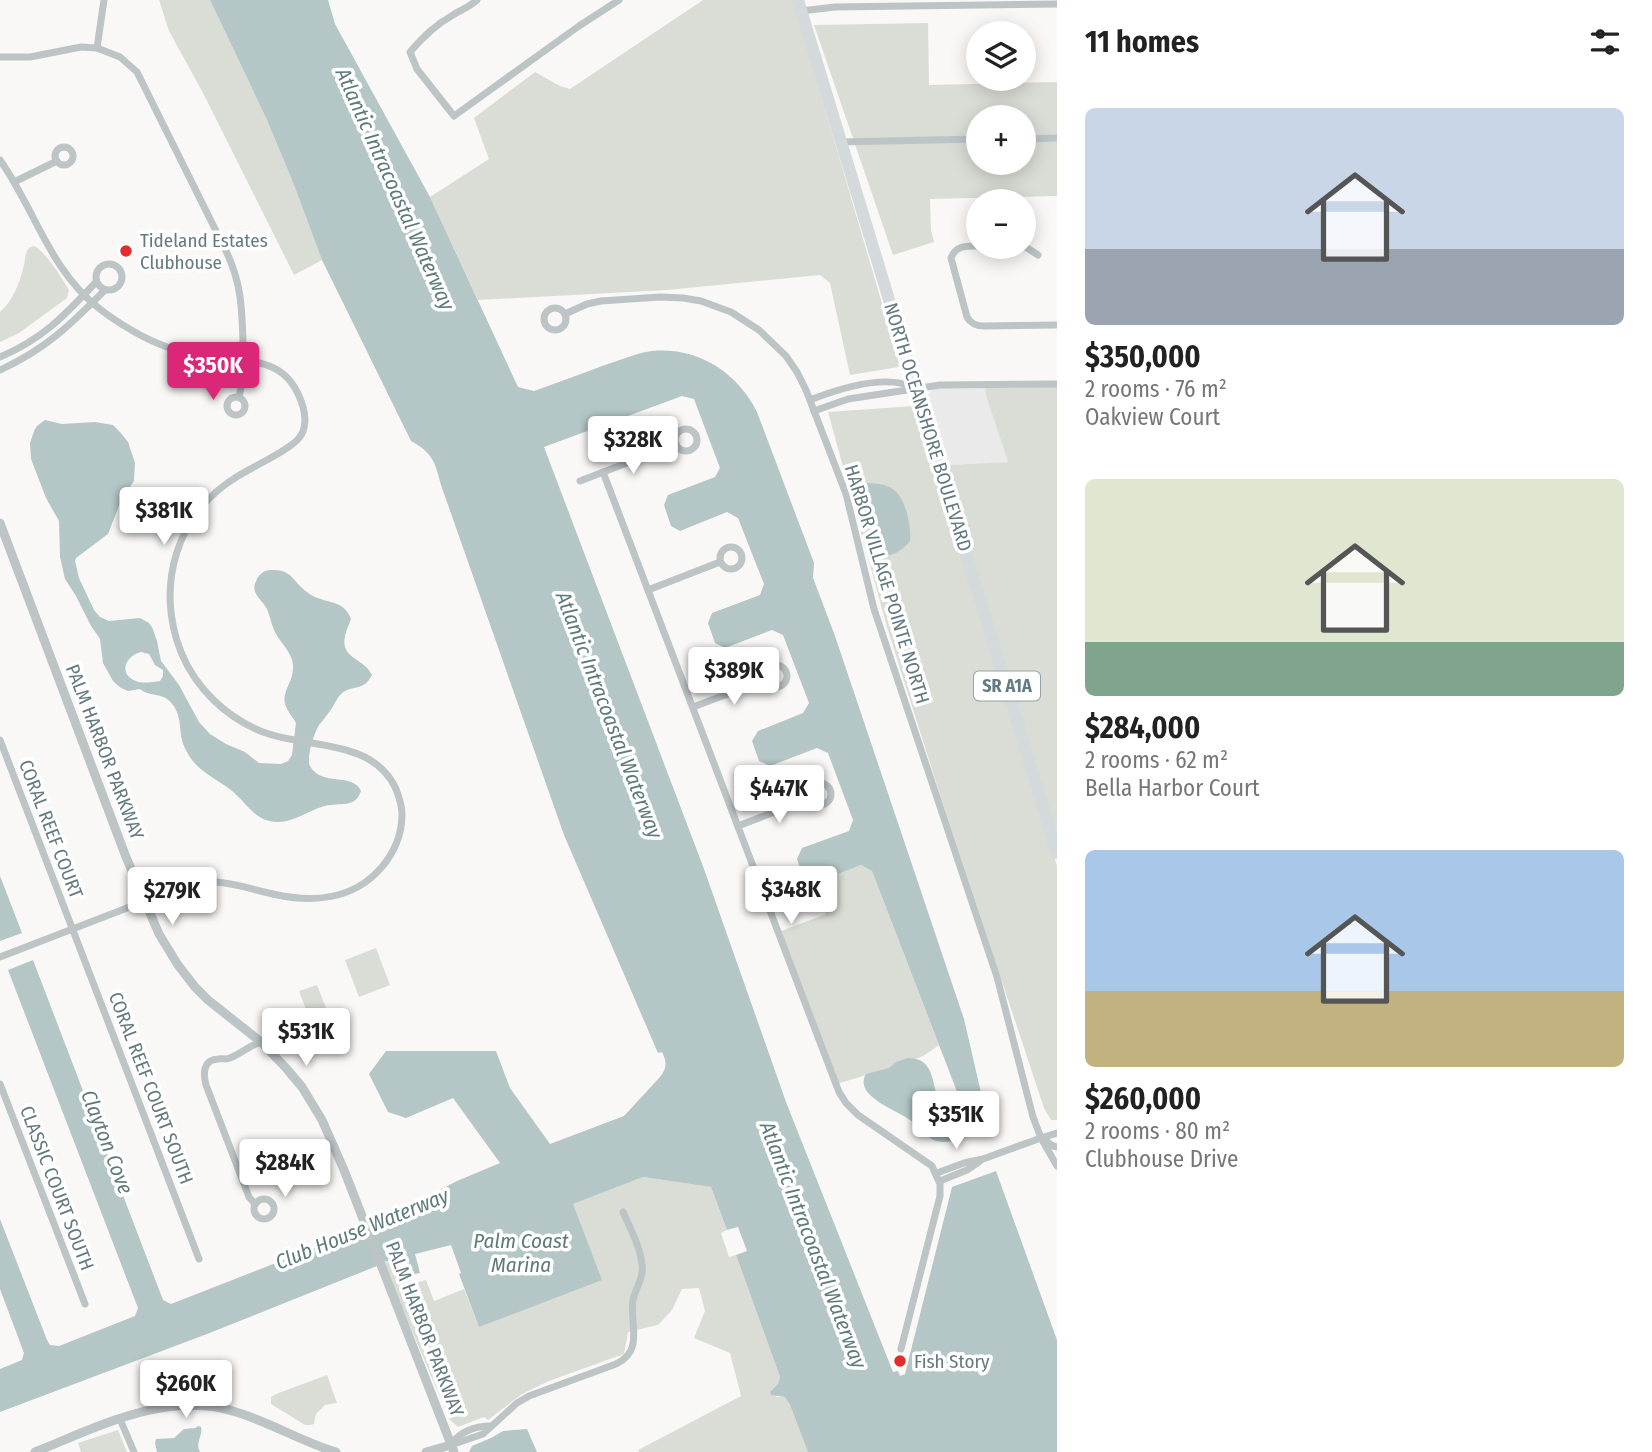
<!DOCTYPE html>
<meta charset="utf-8">
<style>
body{margin:0;font-family:"Fira Sans Condensed",sans-serif;background:#f6f6f6;color:#222;height:100vh;display:flex;flex-direction:column;font-size:26px;white-space:nowrap}
*{box-sizing:border-box;margin:0}
p{font-size:23px;color:#767676}
.icon{flex:none;width:38px;height:38px;fill:none;stroke:currentColor;stroke-width:2;stroke-linecap:round;stroke-linejoin:round}
.map{position:relative;flex:1;overflow:hidden}
.details{display:flex;flex-direction:column;background:#fff;width:595px}
.details>*{flex:none}
.buttons{position:absolute;left:966px;top:21px;display:grid;gap:14px}
.buttons a{display:grid;place-items:center;width:70px;height:70px;border-radius:50%;background:#fff;box-shadow:0 4px 18px #0003;font-size:35px}
.price{position:absolute;translate:-50% -60px;padding:0 16px;border-radius:7px;background:#fff;color:#222;font-size:23px;line-height:46px;filter:drop-shadow(0 2px 4px #0008)}
.price::after{content:'';position:absolute;left:50%;top:42px;width:21px;height:16px;margin-left:-10px;background:inherit;clip-path:polygon(0 0,100% 0,50% 100%)}
.price.selected{background:#db2777;color:#fff}
ul{padding:0;list-style:none}
li{display:grid;align-content:center;gap:14px;height:371px;padding:0 28px}
li span{display:grid;place-items:center;height:217px;border-radius:10px;color:#555}
li>.icon{margin-inline-start:auto}
span .icon{width:126px;height:126px;fill:#fffc;stroke-width:1}
li b{font-size:30px}
h2{display:flex;justify-content:space-between;align-items:center;height:84px;padding:0 28px;font-size:30px}
main{display:flex;flex:1;min-height:0}
.map>svg:first-child{display:block}
</style>
<main>
<div class="map">
<svg width="1057" height="1452" viewBox="0 0 1057 1452">
<rect width="100%" height="100%" fill="#f9f8f6"/>
<path fill="#e9eae9" d="M942,386H985L986,396L1008,462L948,465L927,400V397L932,390Z"/>
<g fill="#daddd5" fill-rule="evenodd">
<path d="M159,0H210L267,120L294,185L322,260L294,275L203,93L169,31Z"/>
<path d="M703,0H793L898,358L899,367L850,375L830,283L820,275L667,290L478,300L430,197L489,159L474,118L535,72L560,86L570,89Z"/>
<path d="M928,23L929,85L1057,82V196L930,199L931,230L934,242L893,255L814,25ZM978,117H1024V163H978Z"/>
<path d="M34,246C45,251 62,278 69,290L67,298L19,333L0,342V312C13,301 20,282 24,265C25,260 25,252 29,248C30,247 32,247 34,246Z"/>
<path d="M985,386L1057,387V841L959,515L948,465L1008,462L986,396Z"/>
<path d="M914,406L952,518L1057,866V1120H1051L1044,1108L941,798L887,627L828,412Z"/>
<path d="M861,865L872,871L939,1045C933,1049 925,1056 918,1058C905,1062 901,1057 890,1068L833,1085L776,933L826,914L815,883Z"/>
<path d="M376,948L390,985L359,997L345,960Z"/>
<path d="M317,985L331,1021L313,1028L299,991Z"/>
<path d="M643,1177L711,1187L727,1230L721,1233L729,1257L736,1255L780,1377L776,1397H785L790,1405L808,1452H640L638,1450L741,1396L730,1353L694,1338L705,1311L699,1288L682,1289L672,1310L658,1325L628,1332L624,1354L549,1381L522,1394L488,1420L484,1417L458,1427L450,1420L383,1263L406,1258L411,1284L426,1280L434,1301L464,1289L479,1327L572,1204Z"/>
<path d="M327,1375L337,1403L325,1405L316,1414L314,1424L310,1425H305L271,1404V1397L276,1394Z"/>
<path d="M118,1430L127,1452H81L78,1443Z"/>
</g>
<g fill="#b4c6c6" fill-rule="evenodd">
<path d="M210,0H328L335,24L430,197L518,387L534,391C558,382 582,374 605,365C621,360 636,353 652,351C698,347 737,372 757,412L814,563L813,578L835,636L964,1019L982,1097L961,1102L872,871L861,865L815,883L804,879L797,859L802,848L849,831L853,820L828,753L817,748L770,766L759,761L752,741L758,731L803,713L809,703L783,635L772,630L725,648L715,643L708,623L712,613L760,595L764,584L738,518L727,512L680,531L671,526L664,505L668,495L715,477L720,468L694,399L682,396L544,447L704,869L786,1102L893,1372L898,1371L900,1376L905,1374L952,1187L996,1171L1057,1340V1452H808L790,1405L785,1397L771,1395L770,1392L778,1384L780,1377L736,1255L747,1251L738,1227L727,1230L711,1187L643,1177L573,1204L602,1280L479,1327L459,1274L461,1273L451,1245L415,1254L420,1273L410,1275L406,1258L383,1262L369,1226L457,1181L500,1163L453,1098L406,1118L388,1112L369,1074L386,1051H496L510,1088L550,1144L624,1116L660,1077C667,1068 667,1062 662,1052L658,1053L564,835L441,485C435,462 433,453 411,441L322,260L294,185L267,120Z"/>
<path d="M45,420L62,424L95,422L113,425L120,432L128,442L135,463L134,481L122,498L108,534L76,558L75,561L79,578L94,610L100,617L109,621L140,618L149,623L152,627L157,641L161,661L179,685L199,722L210,734L226,744L245,752L259,763L281,764L288,761L292,755L296,723C293,717 287,711 285,704C281,688 299,678 291,657C287,647 278,640 274,630C271,623 270,616 267,609C262,599 250,594 256,581C257,578 259,575 262,573C266,570 268,570 272,570C292,569 293,582 307,592C322,605 343,597 351,619C349,625 346,630 345,636C340,659 364,658 372,675C371,677 367,683 365,684C358,689 348,687 341,694C337,698 335,703 332,708C328,714 324,719 319,725C314,733 306,758 310,766C321,787 353,772 361,791C355,809 340,802 325,806C309,810 295,822 278,822C255,822 247,803 231,790C212,776 194,770 184,746C178,732 183,719 173,705C163,691 151,698 140,689L128,691L121,688L113,681L103,663L100,639L91,626L76,596L65,579L60,557L59,521L46,498L31,459L30,443L34,431L37,426ZM141,652L149,654L155,665L163,670V676L160,681C153,682 142,684 136,681C118,674 125,656 141,652Z"/>
<path d="M867,483C891,484 900,489 907,513C909,523 911,531 910,541C904,549 891,559 881,554L877,548L863,488L864,484Z"/>
<path d="M0,876L22,933L0,941Z"/>
<path d="M33,960L163,1300L171,1304L363,1229L377,1266L207,1334L0,1412V1369L22,1360L24,1353L0,1289V1219L47,1340L50,1345L59,1346L135,1316L138,1308L8,970Z"/>
<path d="M908,1058C936,1058 931,1085 940,1104C946,1118 970,1116 958,1139C951,1142 943,1143 936,1141C925,1137 919,1127 910,1120C897,1110 853,1096 866,1074L889,1068L896,1062Z"/>
<path d="M198,1426L201,1427C203,1436 195,1442 200,1452H157L155,1443L156,1439L174,1438L184,1429L195,1428Z"/>
<path d="M527,1429L537,1452H469L472,1446L491,1438L503,1431Z"/>
</g>
<g fill="none" stroke-linecap="round" stroke-linejoin="round">
<g stroke="#bdc4c6" stroke-width="7">
<path d="M477,0C469,7 461,10 453,15C435,25 423,37 410,52L417,69L454,116L579,26L619,0"/>
<path d="M801,11L835,7L1057,4"/>
<path d="M97,48L104,0"/>
<path d="M0,57H30L81,47L97,48L120,57L137,72L226,251C241,282 242,307 243,342C243,361 244,378 239,397"/>
<path d="M1024,139L1057,138"/>
<path d="M841,142L978,139"/>
<circle cx="64" cy="156" r="9"/>
<path d="M0,160C36,211 49,270 101,310C124,327 149,342 176,350C191,355 206,357 221,358C261,362 290,362 303,407C306,417 306,430 299,438C290,450 252,467 238,476C176,513 155,587 181,652C196,689 227,718 263,732C307,749 373,738 396,789C399,797 402,806 402,814C402,834 394,853 381,868C353,900 312,903 273,894C254,890 235,883 216,882C200,881 185,886 171,891L0,957"/>
<path d="M14,182L57,161"/>
<path d="M978,246C966,246 956,245 951,258L967,317C971,324 976,326 984,326L1057,325"/>
<path d="M1024,246L1038,255"/>
<circle cx="109" cy="277" r="13"/>
<circle cx="555" cy="319" r="11"/>
<path d="M565,314L587,304L601,301L660,297L683,298L701,301L731,312L759,330L786,356L797,372L806,390L846,494L874,609L997,977L1033,1117L1041,1138L1057,1166"/>
<path d="M0,357C43,339 65,315 96,282"/>
<path d="M0,370C46,349 70,325 105,290"/>
<circle cx="236" cy="406" r="9"/>
<path d="M810,400C838,389 886,373 915,388"/>
<path d="M814,411L848,399L940,385L1057,384"/>
<circle cx="686" cy="440" r="11"/>
<path d="M603,472L839,1092L846,1103L858,1115L932,1166L940,1184V1196L901,1349"/>
<path d="M580,481L676,444"/>
<circle cx="731" cy="558" r="11"/>
<path d="M648,590L720,562"/>
<circle cx="776" cy="676" r="11"/>
<path d="M693,707L765,680"/>
<path d="M0,740L199,1259"/>
<circle cx="820" cy="794" r="11"/>
<path d="M738,826L810,798"/>
<path d="M0,1084L85,1304"/>
<path d="M1042,1138L1053,1146L1057,1147"/>
<path d="M937,1173L964,1163L983,1159L1041,1138L1057,1133"/>
<path d="M940,1181L967,1170L980,1161"/>
<circle cx="264" cy="1209" r="10"/>
<path d="M255,1204L249,1197L206,1085C203,1073 203,1060 218,1059C224,1058 225,1060 230,1058C241,1054 248,1046 261,1042"/>
<path d="M120,1419L134,1452"/>
<path d="M451,1444C461,1431 474,1426 491,1426"/>
<path d="M451,1445L483,1434L517,1403L529,1396L616,1364C645,1350 629,1323 633,1300C636,1287 644,1278 642,1264C640,1246 630,1228 623,1212"/>
</g>
<g stroke="#bdc4c6" stroke-width="9">
<path d="M0,523L126,857L159,934L178,965L195,987L208,1000L261,1042L286,1068L302,1087L322,1120L344,1170L454,1452"/>
<path d="M35,1452C98,1427 167,1390 236,1412C270,1422 302,1442 336,1452"/>
<path d="M426,1452L451,1445"/>
</g>
<path stroke="#d4d9dc" stroke-width="12" d="M798,0L1057,853"/>
</g>
<g fill="#e22d2c" stroke="#fff" stroke-width="2.5">
<circle cx="126" cy="251" r="7"/>
<circle cx="900" cy="1361" r="7"/>
</g>
<g text-anchor="middle" dominant-baseline="central" stroke-width="7" stroke-linejoin="round" paint-order="stroke">
<rect fill="#fff" stroke="#92a2a7" stroke-width="2" x="974" y="671.5" width="66" height="29" rx="5"/>
<g font-size="18" font-weight="bold" fill="#647a81">
<text x="1007" y="686">SR A1A</text>
</g>
<g font-size="19" fill="#647a81" stroke="#fff" text-anchor="start">
<text x="140" y="240">Tideland Estates<tspan x="140" dy="22">Clubhouse</tspan></text>
<text x="914" y="1361">Fish Story</text>
</g>
<g font-size="19" fill="#647a81" stroke="#fff">
<text transform="translate(928 427) rotate(73)">NORTH OCEANSHORE BOULEVARD</text>
<text transform="translate(887 584) rotate(73)">HARBOR VILLAGE POINTE NORTH</text>
<text transform="translate(105 752) rotate(69)">PALM HARBOR PARKWAY</text>
<text transform="translate(51 829) rotate(69)">CORAL REEF COURT</text>
<text transform="translate(151 1088) rotate(69)">CORAL REEF COURT SOUTH</text>
<text transform="translate(57 1188) rotate(69)">CLASSIC COURT SOUTH</text>
<text transform="translate(425 1329) rotate(69)">PALM HARBOR PARKWAY</text>
</g>
<g font-size="21" font-style="italic" fill="#5e7a7b" stroke="#fff">
<text transform="translate(395 189) rotate(66)">Atlantic Intracoastal Waterway</text>
<text transform="translate(609 715) rotate(69)">Atlantic Intracoastal Waterway</text>
<text transform="translate(107 1142) rotate(69)">Clayton Cove</text>
<text transform="translate(362 1229) rotate(-22)">Club House Waterway</text>
<text x="521" y="1241">Palm Coast<tspan x="521" dy="24">Marina</tspan></text>
<text transform="translate(813 1245) rotate(69)">Atlantic Intracoastal Waterway</text>
</g>
</g>
</svg>
<div class="buttons">
<a><svg class="icon" aria-label="layers" viewBox="0 0 24 24"><path d="M12 4l9 5-9 5-9-5zM3 14l9 5 9-5"/></svg></a>
<a>+</a>
<a>−</a>
</div>
<b class="price selected" style="left:213px;top:402px">$350K</b>
<b class="price" style="left:633px;top:476px">$328K</b>
<b class="price" style="left:164px;top:547px">$381K</b>
<b class="price" style="left:734px;top:707px">$389K</b>
<b class="price" style="left:779px;top:825px">$447K</b>
<b class="price" style="left:791px;top:926px">$348K</b>
<b class="price" style="left:172px;top:927px">$279K</b>
<b class="price" style="left:306px;top:1068px">$531K</b>
<b class="price" style="left:956px;top:1151px">$351K</b>
<b class="price" style="left:285px;top:1199px">$284K</b>
<b class="price" style="left:186px;top:1420px">$260K</b>
</div>
<section class="details">
<h2>11 homes<svg class="icon" aria-label="filters" viewBox="0 0 24 24"><path d="M4 7h16M4 17h16"/><circle cx="9" cy="7" r="2"/><circle cx="15" cy="17" r="2"/></svg></h2>
<ul>
<li><span style="background:linear-gradient(#c9d6e8 65%,#9aa5b1 0)"><svg class="icon" aria-label="home" viewBox="0 0 24 24"><path d="M3 11l9-7 9 7M6 9v11h12V9"/></svg></span><div><b>$350,000</b><p>2 rooms · 76 m²</p><p>Oakview Court</p></div></li>
<li><span style="background:linear-gradient(#dfe7d0 75%,#7fa58c 0)"><svg class="icon" aria-label="home" viewBox="0 0 24 24"><path d="M3 11l9-7 9 7M6 9v11h12V9"/></svg></span><div><b>$284,000</b><p>2 rooms · 62 m²</p><p>Bella Harbor Court</p></div></li>
<li><span style="background:linear-gradient(#a9c7e8 65%,#c2b280 0)"><svg class="icon" aria-label="home" viewBox="0 0 24 24"><path d="M3 11l9-7 9 7M6 9v11h12V9"/></svg></span><div><b>$260,000</b><p>2 rooms · 80 m²</p><p>Clubhouse Drive</p></div></li>
</ul>
</section>
</main>
